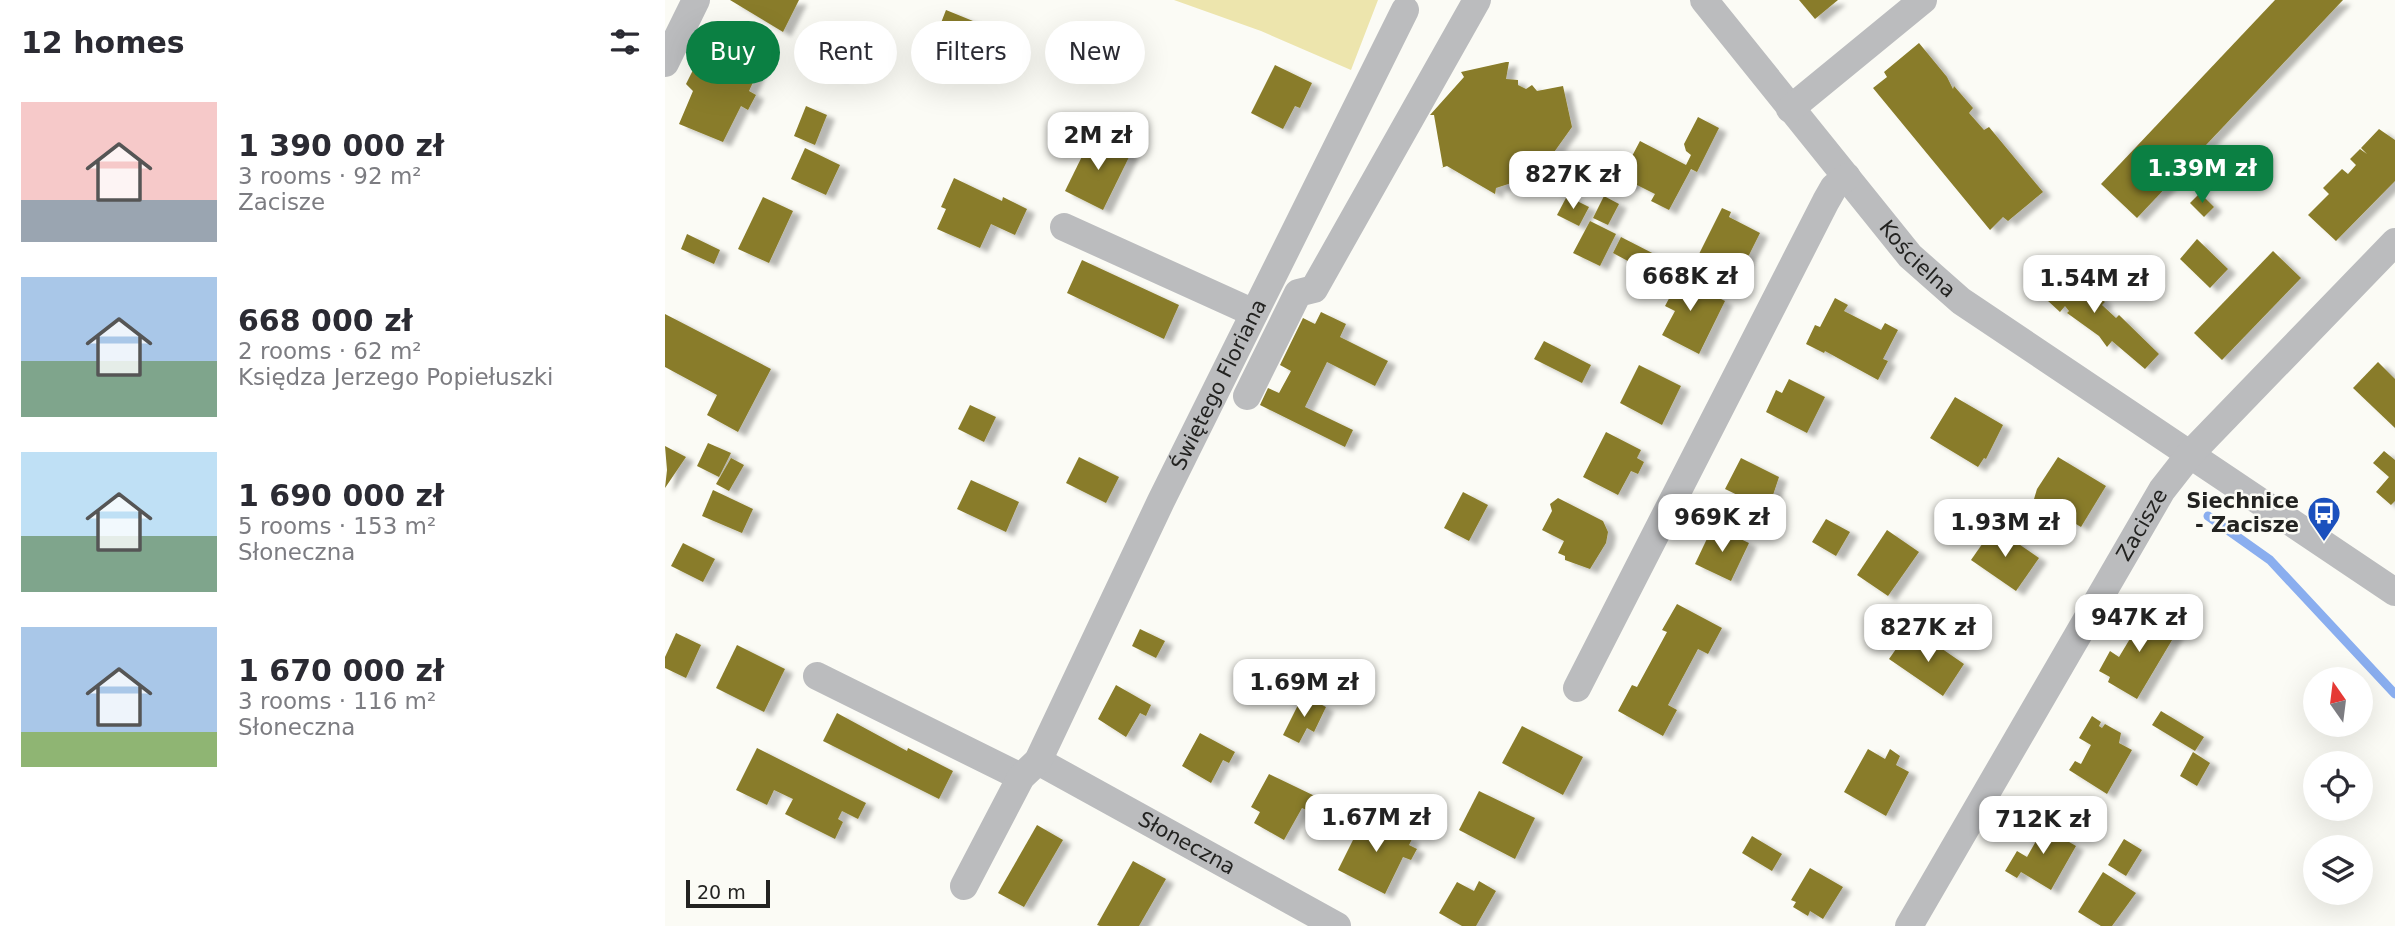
<!DOCTYPE html>
<meta charset="utf-8">
<style>
body{margin:0;font-family:"DejaVu Sans",sans-serif;background:#f2f2f3;color:#2b2b33;height:100vh;display:flex;flex-direction:column;font-size:26px;white-space:nowrap}
*{box-sizing:border-box;margin:0}
p{font-size:23px;color:#7c7c81}
.icon{flex:none;width:38px;height:38px;fill:none;stroke:currentColor;stroke-width:2;stroke-linecap:round;stroke-linejoin:round}
.map{position:relative;flex:1;overflow:hidden}
.side{display:flex;flex-direction:column;background:#fff;width:665px}
.side>*{flex:none}
.top-card{position:absolute;left:21px;top:21px;width:665px;height:63px;display:flex;gap:14px}
.needle{width:46px;rotate:346deg}
.buttons{position:absolute;left:1638px;top:667px;display:grid;gap:14px}
.buttons a{display:grid;place-items:center;width:70px;height:70px;border-radius:50%;background:#fff;box-shadow:0 7px 28px #0002;font-size:35px}
.scale{position:absolute;left:21px;bottom:18px;width:84px;box-sizing:border-box;padding-left:7px;border:4px solid #232321;border-top:0;font-size:19px;line-height:24px;white-space:nowrap;color:#232321;-webkit-text-stroke:5px #fbfbf5;paint-order:stroke}
.price{position:absolute;translate:-50% -60px;padding:0 16px;border-radius:14px;background:#fff;color:#222;font-size:23px;line-height:46px;filter:drop-shadow(0 2px 4px #0008)}
.price::after{content:'';position:absolute;left:50%;top:42px;width:21px;height:16px;margin-left:-10px;background:inherit;clip-path:polygon(0 0,100% 0,50% 100%)}
.price.active{background:#0b8043;color:#fff}
ul{padding:0;list-style:none}
li{display:flex;align-items:center;gap:21px;height:175px;padding:0 21px}
li span{display:grid;place-items:center;flex:none;width:196px;height:140px;border-radius:0px;color:#555}
li>.icon{margin-inline-start:auto}
span .icon{width:84px;height:84px;fill:#fffc;stroke-width:1}
li b{font-size:30px}
h2{display:flex;justify-content:space-between;align-items:center;height:84px;padding:0 21px;font-size:30px}
.tag{padding:0 24px;border-radius:32px;background:#fff;box-shadow:0 7px 28px #0002;font-size:24px;line-height:63px}
.tag.active{background:#0b8043;color:#fff}
main{display:flex;flex:1;min-height:0}
.map>svg:first-child{display:block}
</style>
<main>
<section class="side">
<h2>12 homes<svg class="icon" aria-label="filters" viewBox="0 0 24 24"><path d="M4 7h16M4 17h16"/><circle cx="9" cy="7" r="2"/><circle cx="15" cy="17" r="2"/></svg></h2>
<ul>
<li><span style="background:linear-gradient(#f6c9c9 70%,#9aa5b1 0)"><svg class="icon" aria-label="home" viewBox="0 0 24 24"><path d="M3 11l9-7 9 7M6 9v11h12V9"/></svg></span><div><b>1 390 000 zł</b><p>3 rooms · 92 m²</p><p>Zacisze</p></div></li>
<li><span style="background:linear-gradient(#a9c7e8 60%,#7fa58c 0)"><svg class="icon" aria-label="home" viewBox="0 0 24 24"><path d="M3 11l9-7 9 7M6 9v11h12V9"/></svg></span><div><b>668 000 zł</b><p>2 rooms · 62 m²</p><p>Księdza Jerzego Popiełuszki</p></div></li>
<li><span style="background:linear-gradient(#bfe0f5 60%,#7fa58c 0)"><svg class="icon" aria-label="home" viewBox="0 0 24 24"><path d="M3 11l9-7 9 7M6 9v11h12V9"/></svg></span><div><b>1 690 000 zł</b><p>5 rooms · 153 m²</p><p>Słoneczna</p></div></li>
<li><span style="background:linear-gradient(#a9c7e8 75%,#8fb573 0)"><svg class="icon" aria-label="home" viewBox="0 0 24 24"><path d="M3 11l9-7 9 7M6 9v11h12V9"/></svg></span><div><b>1 670 000 zł</b><p>3 rooms · 116 m²</p><p>Słoneczna</p></div></li>
</ul>
</section>
<div class="map">
<svg width="1730" height="926" viewBox="0 0 1730 926">
<defs>
<filter id="shadow"><feDropShadow dx="8" dy="4.5" stdDeviation="2" flood-color="#0004"/></filter>
</defs>
<rect width="100%" height="100%" fill="#fbfbf5"/>
<path fill="#ede5ad" d="M509,0H713L686,70L596,31Z"/>
<g fill="none" stroke-linecap="round" stroke-linejoin="round">
<path stroke="#8aaeef" stroke-width="9" d="M1543,516L1605,560L1730,694"/>
</g>
<g fill="#897c29" filter="url(#shadow)">
<path d="M65,0H134L118,32Z"/>
<path d="M1134,0H1173L1150,19Z"/>
<path d="M1610,0H1678L1472,218L1436,184Z"/>
<path d="M281,10L308,21L292,66L258,53L268,26L274,28Z"/>
<path d="M159,25L192,40L174,77L142,62Z"/>
<path d="M1254,43L1282,77L1288,89L1289,86L1308,108L1304,113L1319,130L1324,127L1378,192L1343,221L1338,217L1325,230L1208,88L1222,77L1219,72Z"/>
<path d="M54,45L95,67L84,91L91,95L83,110L76,106L58,142L14,124L28,91L21,84L29,68L39,74Z"/>
<path d="M841,62H844L841,79L853,80V85L861,89L867,85L872,91L898,86L907,127L877,169L882,177L877,173L831,188L830,194L782,166L776,168L778,167L769,115H765L799,77L796,72Z"/>
<path d="M610,65L647,83L635,108L630,106L618,129L586,113Z"/>
<path d="M141,106L162,115L150,145L129,136Z"/>
<path d="M1033,117L1054,128L1032,172L1026,169L1004,210L986,201L990,194L968,183L966,187L958,183L960,178L956,177L975,141L1021,165L1026,155L1021,151L1019,144Z"/>
<path d="M1714,129L1730,140V181L1671,241L1643,215L1664,194L1658,188L1677,169L1683,174L1691,165L1685,159L1695,149L1702,154L1696,148Z"/>
<path d="M428,134L466,153L438,210L400,191Z"/>
<path d="M140,148L175,165L161,195L126,179Z"/>
<path d="M289,178L337,201L338,197L362,209L350,235L326,224L315,248L272,229L281,209L276,207Z"/>
<path d="M1535,193L1549,207L1539,217L1525,203Z"/>
<path d="M902,196L924,207L914,226L892,215Z"/>
<path d="M939,196L954,204L943,225L928,218Z"/>
<path d="M98,197L128,211L104,263L73,249Z"/>
<path d="M1057,208L1066,212L1064,217L1095,233L1072,279L1032,258Z"/>
<path d="M925,221L951,234L935,266L908,253Z"/>
<path d="M22,234L55,250L49,264L16,249Z"/>
<path d="M956,237L995,257L987,274L948,253Z"/>
<path d="M1532,239L1563,269L1545,288L1515,259Z"/>
<path d="M1608,251L1636,278L1557,360L1529,333Z"/>
<path d="M417,260L514,305L499,339L402,293Z"/>
<path d="M1394,263L1423,291L1426,289L1440,302L1437,305L1451,318L1454,315L1494,354L1480,369L1447,341L1442,347L1434,336L1402,313L1404,311L1400,306L1395,312L1370,289Z"/>
<path d="M1002,272L1060,301L1034,354L997,335L1010,311L1000,306L1008,291L996,285Z"/>
<path d="M1170,298L1183,305L1179,311L1216,330L1220,323L1233,330L1218,359L1223,361L1213,380L1160,351L1159,353L1141,344L1150,325L1155,327Z"/>
<path d="M656,312L681,324L675,337L723,361L710,386L662,362L640,407L688,430L680,447L595,405L603,388L614,393L626,371L615,365L638,318L650,324Z"/>
<path d="M0,314L106,369L73,432L42,415L52,395L0,367Z"/>
<path d="M879,341L926,365L917,383L869,359Z"/>
<path d="M1713,362L1730,379V428L1688,388Z"/>
<path d="M974,365L1016,386L997,425L955,403Z"/>
<path d="M1124,379L1160,397L1142,433L1101,412L1111,390L1117,393Z"/>
<path d="M1290,397L1338,425L1321,459L1319,458L1313,467L1265,438Z"/>
<path d="M305,405L331,417L319,442L293,429Z"/>
<path d="M941,432L976,450L972,458L979,462L973,474L966,471L953,495L918,477Z"/>
<path d="M43,443L66,453L54,477L32,466Z"/>
<path d="M0,446L21,457L0,488L2,470Z"/>
<path d="M1719,451L1730,460V501L1726,505L1711,492L1724,477L1708,463Z"/>
<path d="M414,457L454,477L441,503L401,483Z"/>
<path d="M1393,457L1441,486L1416,527L1369,499L1372,489Z"/>
<path d="M66,458L79,465L64,491L51,484Z"/>
<path d="M1076,458L1114,477L1107,498L1101,504L1086,497L1085,501L1060,489Z"/>
<path d="M306,480L354,502L341,532L292,509Z"/>
<path d="M48,490L88,509L77,533L37,516Z"/>
<path d="M798,492L823,505L804,541L779,528Z"/>
<path d="M893,498L938,521L943,532L941,543L925,569L900,560V556L893,553L899,541L877,530L887,511L885,504Z"/>
<path d="M1161,519L1185,532L1171,556L1147,542Z"/>
<path d="M1048,526L1084,543L1066,581L1030,564Z"/>
<path d="M1329,527L1374,558L1351,591L1306,560Z"/>
<path d="M1222,530L1254,552L1223,596L1192,575Z"/>
<path d="M18,543L50,559L38,582L6,566Z"/>
<path d="M1012,604L1057,628L1043,654L1033,649L1003,705L1012,710L998,736L953,711L967,685L972,687L1002,632L997,630Z"/>
<path d="M1468,614L1483,622L1488,615L1513,630L1472,699L1443,682L1445,677L1434,671L1445,651L1454,657L1466,637L1457,632Z"/>
<path d="M475,629L500,641L491,658L467,646Z"/>
<path d="M11,633L36,645L21,678L0,668V657Z"/>
<path d="M1257,635L1299,664L1278,696L1224,659L1238,639L1249,647Z"/>
<path d="M72,645L120,669L99,712L51,688Z"/>
<path d="M451,685L486,705L481,716L475,713L461,737L433,719Z"/>
<path d="M638,695L661,707L649,732L642,728L634,743L618,735Z"/>
<path d="M1496,711L1539,737L1530,751L1487,725Z"/>
<path d="M172,713L242,751L243,748L288,771L274,799L158,741Z"/>
<path d="M1427,716L1436,722L1434,726L1437,728L1440,724L1456,733L1454,743L1467,750L1442,794L1404,770L1410,761L1416,764L1426,745L1414,738Z"/>
<path d="M857,726L918,757L898,795L837,763Z"/>
<path d="M535,733L570,752L564,763L558,760L546,783L517,766Z"/>
<path d="M92,748L201,803L193,819L177,811L173,819L178,822L170,839L120,814L128,799L109,790L102,805L71,790Z"/>
<path d="M1203,749L1220,759L1225,749L1235,756L1231,765L1244,772L1221,816L1179,792Z"/>
<path d="M1528,752L1545,763L1532,786L1515,776Z"/>
<path d="M604,774L656,799L648,813L637,808L619,840L589,823L595,812L586,807Z"/>
<path d="M814,791L870,818L850,859L794,830Z"/>
<path d="M700,815L747,839L744,845L752,849L746,860L738,857L720,894L673,870L691,834L684,830L690,818L697,821Z"/>
<path d="M1372,816L1383,823L1380,828L1411,846L1386,890L1356,872L1352,878L1340,871L1352,851L1362,857L1371,841L1361,835Z"/>
<path d="M372,825L398,840L359,907L333,893Z"/>
<path d="M1087,836L1117,854L1107,871L1077,853Z"/>
<path d="M1459,839L1477,850L1461,876L1443,865Z"/>
<path d="M468,861L501,879L474,926H435L432,925Z"/>
<path d="M1145,868L1178,887L1158,919L1145,911L1143,916L1128,907L1131,902L1126,900Z"/>
<path d="M1438,872L1471,893L1447,926H1436L1413,912Z"/>
<path d="M814,881L831,891L811,926H797L774,913L792,882L809,891Z"/>
</g>
<g fill="none" stroke-linecap="round" stroke-linejoin="round">
<g stroke="#bbbcbe" stroke-width="28">
<path id="s1" d="M1039,0L1245,256L1296,301L1730,592"/>
<path d="M0,63L31,0"/>
<path d="M1125,109L1258,0"/>
<path d="M399,227L589,313"/>
<path d="M582,396L633,293L649,289L812,0"/>
<path d="M152,676L356,777"/>
<path d="M912,688L1161,201L1169,187L1182,177"/>
<path id="s2" d="M373,761L672,926"/>
<path id="s3" d="M299,886L356,777L373,761L496,501L740,10"/>
<path id="s4" d="M1244,926L1497,490L1526,453L1730,242"/>
</g>
</g>
<defs>
<symbol id="bus-pin" viewBox="-11 -11 22 30"><path d="M0 17L-7.5 6A9.5 9.5 0 1 1 7.5 6Z" fill="#1b50bd" stroke="#fbfbf5"/><path d="M-5-6H5V4H4V6H2V4H-2V6H-4V4H-5ZM-3.5-4V0h7V-4ZM-3.5 1.2v1.5H-2V1.2ZM2 1.2v1.5H3.5V1.2Z" fill="#fff"/></symbol>
</defs>
<g fill-rule="evenodd">
<use href="#bus-pin" x="1640" y="494" width="38" height="52"/>
</g>
<g text-anchor="middle" dominant-baseline="central" stroke-width="5" stroke-linejoin="round" paint-order="stroke">
<g font-size="21" fill="#232321" stroke="#fbfbf5">
<text stroke="none"><textPath href="#s1" startOffset="336">Kościelna</textPath></text>
<text stroke="none"><textPath href="#s3" startOffset="564">Świętego Floriana</textPath></text>
<text stroke="none"><textPath href="#s4" startOffset="464">Zacisze</textPath></text>
<text stroke="none"><textPath href="#s2" startOffset="170">Słoneczna</textPath></text>
</g>
<g font-size="21" font-weight="bold" fill="#232321" stroke="#fbfbf5" text-anchor="end">
<text x="1634" y="501">Siechnice<tspan x="1634" dy="24">- Zacisze</tspan></text>
</g>
</g>
</svg>
<div class="buttons">
<a><svg class="needle" viewBox="-14 -14 28 28"><path d="M0-13l5 13h-10z" fill="#e53935"/><path d="M0 13l5-13h-10z" fill="#7c7c81"/></svg></a>
<a><svg class="icon" aria-label="locate" viewBox="0 0 24 24"><circle cx="12" cy="12" r="6"/><path d="M12 2v4M12 18v4M2 12h4M18 12h4"/></svg></a>
<a><svg class="icon" aria-label="layers" viewBox="0 0 24 24"><path d="M12 4l9 5-9 5-9-5zM3 14l9 5 9-5"/></svg></a>
</div>
<div class="scale">20 m</div>
<b class="price" style="left:433px;top:172px">2M zł</b>
<b class="price active" style="left:1537px;top:205px">1.39M zł</b>
<b class="price" style="left:908px;top:211px">827K zł</b>
<b class="price" style="left:1025px;top:313px">668K zł</b>
<b class="price" style="left:1429px;top:315px">1.54M zł</b>
<b class="price" style="left:1057px;top:554px">969K zł</b>
<b class="price" style="left:1340px;top:559px">1.93M zł</b>
<b class="price" style="left:1474px;top:654px">947K zł</b>
<b class="price" style="left:1263px;top:664px">827K zł</b>
<b class="price" style="left:639px;top:719px">1.69M zł</b>
<b class="price" style="left:711px;top:854px">1.67M zł</b>
<b class="price" style="left:1378px;top:856px">712K zł</b>
<div class="top-card">
<a class="tag active">Buy</a>
<a class="tag">Rent</a>
<a class="tag">Filters</a>
<a class="tag">New</a>
</div>
</div>
</main>
